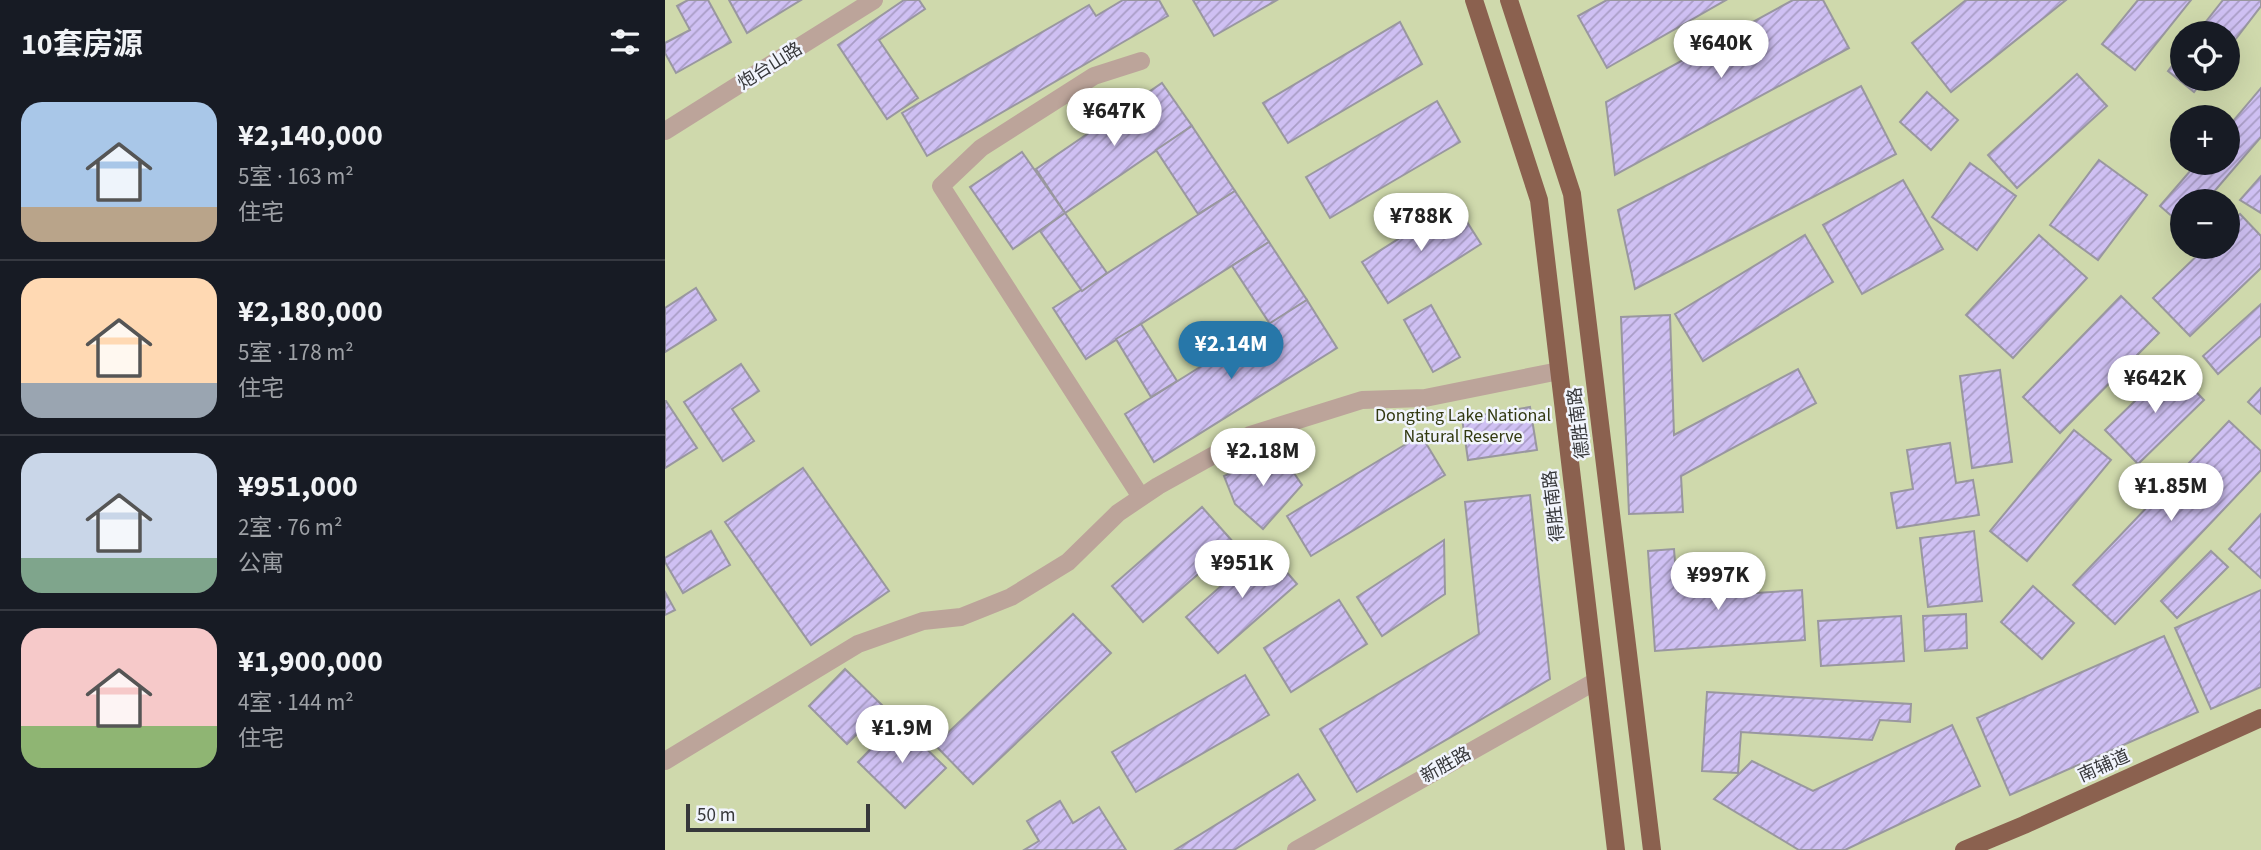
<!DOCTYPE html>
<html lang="zh">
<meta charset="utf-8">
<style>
body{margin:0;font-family:"Source Sans 3","Noto Sans SC",sans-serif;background:#242831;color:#f1f3f6;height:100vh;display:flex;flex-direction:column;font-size:26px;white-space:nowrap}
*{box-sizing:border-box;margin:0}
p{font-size:23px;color:#9ea1a6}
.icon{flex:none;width:38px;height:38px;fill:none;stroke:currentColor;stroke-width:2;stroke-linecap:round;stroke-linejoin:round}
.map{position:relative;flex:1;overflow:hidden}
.sheet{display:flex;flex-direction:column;background:#171b24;width:665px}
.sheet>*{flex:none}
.buttons{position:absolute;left:1505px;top:21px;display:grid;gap:14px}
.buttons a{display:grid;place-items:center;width:70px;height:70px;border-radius:50%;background:#171b24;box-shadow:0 7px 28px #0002;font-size:35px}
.scale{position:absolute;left:21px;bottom:18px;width:184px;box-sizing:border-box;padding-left:7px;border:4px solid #36373a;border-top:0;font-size:19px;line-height:24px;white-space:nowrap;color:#36373a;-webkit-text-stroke:5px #f1f4fc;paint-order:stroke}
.price{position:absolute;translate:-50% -60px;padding:0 16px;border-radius:24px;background:#fff;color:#222;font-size:23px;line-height:46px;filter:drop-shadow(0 2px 4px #0008)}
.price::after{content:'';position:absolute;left:50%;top:42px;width:21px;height:16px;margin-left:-10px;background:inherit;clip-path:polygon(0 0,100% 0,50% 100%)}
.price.selected{background:#2777a9;color:#fff}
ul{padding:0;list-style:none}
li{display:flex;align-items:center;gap:21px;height:175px;padding:0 21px}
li+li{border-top:2px solid #363941}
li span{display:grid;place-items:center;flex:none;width:196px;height:140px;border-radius:21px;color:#555}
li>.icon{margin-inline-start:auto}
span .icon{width:84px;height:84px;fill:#fffc;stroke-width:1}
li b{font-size:30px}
h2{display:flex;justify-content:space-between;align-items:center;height:84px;padding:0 21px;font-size:30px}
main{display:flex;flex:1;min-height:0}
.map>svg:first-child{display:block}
</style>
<main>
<section class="sheet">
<h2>10套房源<svg class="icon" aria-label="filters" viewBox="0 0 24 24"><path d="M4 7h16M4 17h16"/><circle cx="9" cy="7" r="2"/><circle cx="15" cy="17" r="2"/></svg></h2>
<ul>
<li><span style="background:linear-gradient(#a9c7e8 75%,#b9a48a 0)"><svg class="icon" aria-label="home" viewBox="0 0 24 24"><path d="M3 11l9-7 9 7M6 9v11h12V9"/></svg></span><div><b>¥2,140,000</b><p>5室 · 163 m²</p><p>住宅</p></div></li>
<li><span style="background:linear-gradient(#ffd9b3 75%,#9aa5b1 0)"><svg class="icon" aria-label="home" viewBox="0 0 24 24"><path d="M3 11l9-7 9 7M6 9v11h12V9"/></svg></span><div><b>¥2,180,000</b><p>5室 · 178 m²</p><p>住宅</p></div></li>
<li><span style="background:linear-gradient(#c9d6e8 75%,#7fa58c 0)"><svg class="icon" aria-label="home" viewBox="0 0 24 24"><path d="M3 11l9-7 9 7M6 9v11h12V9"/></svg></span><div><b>¥951,000</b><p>2室 · 76 m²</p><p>公寓</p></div></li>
<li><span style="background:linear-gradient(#f6c9c9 70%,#8fb573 0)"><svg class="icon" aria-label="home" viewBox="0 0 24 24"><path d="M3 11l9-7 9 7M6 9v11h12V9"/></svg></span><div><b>¥1,900,000</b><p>4室 · 144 m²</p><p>住宅</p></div></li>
</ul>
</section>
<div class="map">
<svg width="1596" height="850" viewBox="0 0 1596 850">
<defs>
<pattern id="building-hatch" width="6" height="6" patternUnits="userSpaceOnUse" patternTransform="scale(1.75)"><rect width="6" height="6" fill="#cfc0f3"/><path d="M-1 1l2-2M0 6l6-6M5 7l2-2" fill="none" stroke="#a99dc6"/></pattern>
</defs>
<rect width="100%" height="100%" fill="#f1f4fc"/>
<path fill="#cfd9ac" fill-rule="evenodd" d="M0,0H1596V850H0ZM1517,33H1563V79H1517ZM1517,117H1563V163H1517ZM1517,201H1563V247H1517Z"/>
<g fill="url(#building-hatch)" stroke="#99979f" stroke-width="2">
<path d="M23,0H43L66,42L11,73L0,53V43L25,30L12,6Z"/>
<path d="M64,0H136L82,33Z"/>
<path d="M239,0H254L260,9L214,40L253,98L222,119L173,45Z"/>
<path d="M458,0H494L503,16L262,156L237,113L424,5L431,16Z"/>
<path d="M528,0H612L549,36Z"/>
<path d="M942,0H1061L942,68L913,16Z"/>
<path d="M1128,0H1158L1184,48L950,175L941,102Z"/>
<path d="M1301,0H1401L1286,92L1247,43Z"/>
<path d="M1473,0H1526L1470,70L1437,44Z"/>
<path d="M1558,0H1596V6L1563,49V33H1532Z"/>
<path d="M735,22L757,64L623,143L598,103Z"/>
<path d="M1517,52V79H1539L1529,92L1503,71Z"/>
<path d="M1412,74L1442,106L1352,188L1323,155Z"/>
<path d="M497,83L527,126L400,213L371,169Z"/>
<path d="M1196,86L1231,154L970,289L953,210Z"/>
<path d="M1596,88V137L1541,201H1517V225L1495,206L1532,163H1563V127Z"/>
<path d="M1262,92L1293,120L1266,150L1235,122Z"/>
<path d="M772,101L795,142L665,218L641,177Z"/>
<path d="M527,126L570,191L533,214L491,150Z"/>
<path d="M357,152L400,213L348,249L305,187Z"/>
<path d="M1434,160L1482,195L1433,260L1385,225Z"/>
<path d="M1305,163L1351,196L1312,250L1267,217Z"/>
<path d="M1596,176V213L1575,200Z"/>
<path d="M1238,180L1278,249L1197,294L1158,225Z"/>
<path d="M570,191L604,242L421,359L388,308Z"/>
<path d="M790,203L816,244L723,303L697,262Z"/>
<path d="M400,213L442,273L417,291L375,231Z"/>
<path d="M1575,214L1596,236V268L1525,336L1488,298L1541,247H1563V225Z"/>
<path d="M1140,235L1168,282L1038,361L1010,314Z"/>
<path d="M1374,235L1422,278L1348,358L1301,315Z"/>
<path d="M604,242L642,300L605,324L567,266Z"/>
<path d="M31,288L51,320L0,352V308Z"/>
<path d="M1456,296L1494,333L1395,433L1358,397Z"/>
<path d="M642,300L672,348L489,462L460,414Z"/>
<path d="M1596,304V336L1553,374L1538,356Z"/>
<path d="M766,305L795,357L768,372L739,320Z"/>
<path d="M1005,315L1009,435L1133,369L1151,403L1016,476L1018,512L964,514L956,317Z"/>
<path d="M476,324L512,381L486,397L451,339Z"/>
<path d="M76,364L94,391L67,409L89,441L58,461L19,402Z"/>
<path d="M1506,366L1539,400L1473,464L1440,430Z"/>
<path d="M1335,370L1347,462L1307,468L1295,376Z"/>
<path d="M1596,388V414L1583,402Z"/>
<path d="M0,401H1L32,448L0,468Z"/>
<path d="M865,407L872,450L803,460L797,418Z"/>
<path d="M1564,421L1596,451V470L1450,624L1408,585Z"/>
<path d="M1409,430L1446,460L1362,561L1325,531Z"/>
<path d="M756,435L780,475L646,556L622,516Z"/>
<path d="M1285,443L1291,483L1308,480L1314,515L1232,528L1226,493L1248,489L1242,450Z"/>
<path d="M614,451L637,485L598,529L570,504L559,476Z"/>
<path d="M138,468L224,591L146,645L60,522Z"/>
<path d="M865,495L885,679L692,792L655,729L814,634L800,502Z"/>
<path d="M537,507L569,543L478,622L447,586Z"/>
<path d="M1596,514V578L1564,549Z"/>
<path d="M46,531L65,565L18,593L0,562V558Z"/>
<path d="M1309,531L1317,601L1263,607L1255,538Z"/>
<path d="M779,540L780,594L717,636L692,597Z"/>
<path d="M600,547L632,584L553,653L521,617Z"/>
<path d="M1009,549L1012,588L1073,583L1074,594L1137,590L1140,640L990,651L983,551Z"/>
<path d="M1546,551L1563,567L1512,618L1496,601Z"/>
<path d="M1368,586L1409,623L1377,659L1336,622Z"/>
<path d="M1596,590V687L1546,709L1510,628Z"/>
<path d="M0,592L10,610L0,615Z"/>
<path d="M674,600L702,644L626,692L599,648Z"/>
<path d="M408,614L446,653L308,784L270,745Z"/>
<path d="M1301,614L1302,648L1260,651L1258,616Z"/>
<path d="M1236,616L1239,661L1156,666L1153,621Z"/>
<path d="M1499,636L1533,712L1345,795L1312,718Z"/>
<path d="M180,669L219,707L182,744L144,706Z"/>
<path d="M580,675L604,715L471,792L447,752Z"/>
<path d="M1042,692L1246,704L1245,722L1215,720L1207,740L1076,732L1073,773L1037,771Z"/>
<path d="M233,721L281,768L240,808L193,762Z"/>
<path d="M1287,725L1315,786L1180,850H1134L1049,799L1087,761L1148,791Z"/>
<path d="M633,774L650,800L569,850H510Z"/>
<path d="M395,801L408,823L434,807L461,850H359L374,841L362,821Z"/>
</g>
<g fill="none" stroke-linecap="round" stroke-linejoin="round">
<g stroke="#bca49a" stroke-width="18">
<path d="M0,131L209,0"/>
<path d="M476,497L276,186L316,148L429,76L476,61"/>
<path d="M0,761L193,644L258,621L296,617L346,597L403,562L453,513L493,486L585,435L697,400L760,398L894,371"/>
<path d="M631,850L931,681"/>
</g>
<g stroke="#8b614f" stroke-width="18">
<path d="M809,0L874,200L951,850"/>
<path d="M844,0L907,194L987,850"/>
<path d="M1299,850L1359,825L1596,718"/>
</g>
</g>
<g text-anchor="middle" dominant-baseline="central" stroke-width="5" stroke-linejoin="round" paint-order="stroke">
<g font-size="18" fill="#36373a" stroke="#f1f4fc">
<text transform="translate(105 66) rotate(-32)">炮台山路</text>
<text transform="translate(914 423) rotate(-97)">德胜南路</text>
<text transform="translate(889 506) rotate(-97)">得胜南路</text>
<text transform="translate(781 765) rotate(-29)">新胜路</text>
<text transform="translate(1439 766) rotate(-24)">南辅道</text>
</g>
<g font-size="18" fill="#323910" stroke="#f1f4fc">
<text x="798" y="415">Dongting Lake National<tspan x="798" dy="21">Natural Reserve</tspan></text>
</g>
</g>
</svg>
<div class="buttons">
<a><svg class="icon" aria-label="locate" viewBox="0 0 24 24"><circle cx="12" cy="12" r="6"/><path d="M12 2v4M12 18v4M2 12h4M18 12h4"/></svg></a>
<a>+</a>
<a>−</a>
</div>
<div class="scale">50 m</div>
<b class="price" style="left:1056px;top:80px">¥640K</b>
<b class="price" style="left:449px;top:148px">¥647K</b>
<b class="price" style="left:756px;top:253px">¥788K</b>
<b class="price selected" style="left:566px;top:381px">¥2.14M</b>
<b class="price" style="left:1490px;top:415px">¥642K</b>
<b class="price" style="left:598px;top:488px">¥2.18M</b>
<b class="price" style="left:1506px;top:523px">¥1.85M</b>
<b class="price" style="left:577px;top:600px">¥951K</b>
<b class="price" style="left:1053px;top:612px">¥997K</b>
<b class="price" style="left:237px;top:765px">¥1.9M</b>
</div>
</main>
